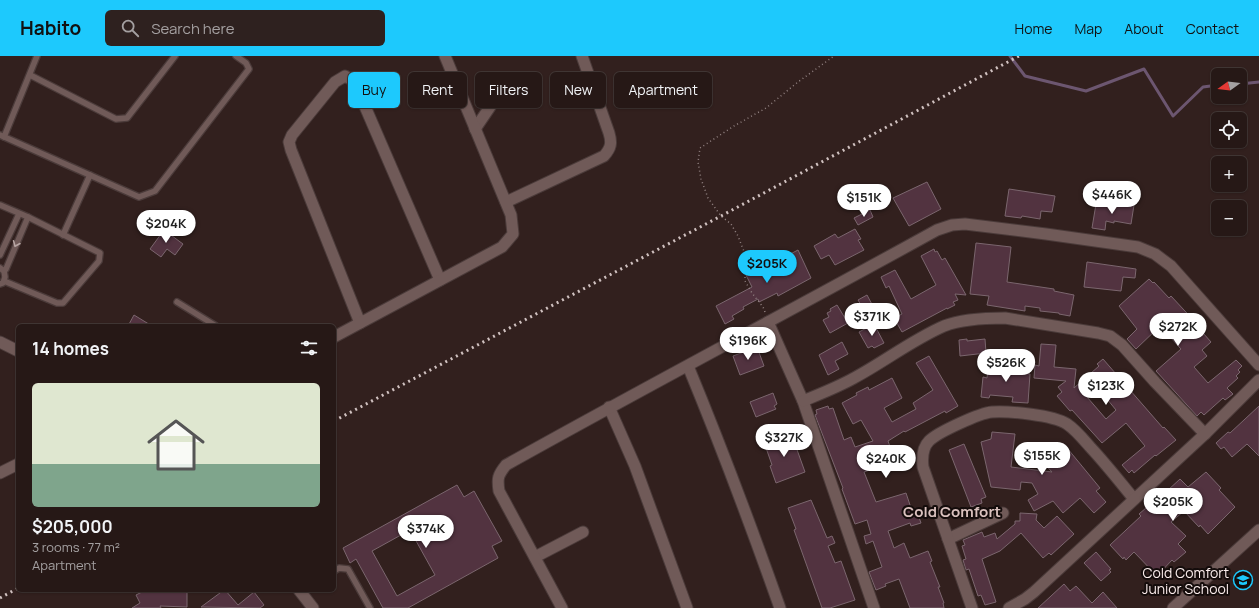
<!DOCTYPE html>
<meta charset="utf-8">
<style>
body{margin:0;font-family:Manrope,sans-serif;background:#2e211f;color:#f1f3f6;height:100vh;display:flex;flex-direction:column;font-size:15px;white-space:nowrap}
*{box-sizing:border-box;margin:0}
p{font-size:13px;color:#a4a0a1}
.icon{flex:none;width:22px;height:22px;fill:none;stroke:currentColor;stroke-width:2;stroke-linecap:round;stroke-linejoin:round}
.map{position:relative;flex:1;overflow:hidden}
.panel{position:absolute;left:16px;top:268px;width:320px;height:268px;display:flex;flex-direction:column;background:#261816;border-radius:6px;box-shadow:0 1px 3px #0004,0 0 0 1px #423735}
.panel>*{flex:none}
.hud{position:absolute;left:348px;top:16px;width:380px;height:36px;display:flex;gap:8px}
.needle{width:26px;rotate:255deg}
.buttons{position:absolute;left:1211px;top:12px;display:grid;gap:8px}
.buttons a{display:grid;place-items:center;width:36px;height:36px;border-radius:6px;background:#261816;box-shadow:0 1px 3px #0004,0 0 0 1px #423735;font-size:20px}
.price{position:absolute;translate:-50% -34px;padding:0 9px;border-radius:14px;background:#fff;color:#222;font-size:13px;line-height:26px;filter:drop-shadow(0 1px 2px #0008)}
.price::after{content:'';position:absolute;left:50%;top:24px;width:12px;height:9px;margin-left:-6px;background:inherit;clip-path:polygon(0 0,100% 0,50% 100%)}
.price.current{background:#1dc9fd;color:#111}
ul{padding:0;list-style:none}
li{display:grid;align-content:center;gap:8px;height:212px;padding:0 16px}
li+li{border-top:1px solid #423735}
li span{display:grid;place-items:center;height:124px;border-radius:6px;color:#555}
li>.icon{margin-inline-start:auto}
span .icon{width:72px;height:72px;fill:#fffc;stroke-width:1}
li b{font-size:17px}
h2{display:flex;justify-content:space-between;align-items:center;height:48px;padding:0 16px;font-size:17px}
.tag{padding:0 14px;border-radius:6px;background:#261816;box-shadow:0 1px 3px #0004,0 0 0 1px #423735;font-size:14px;line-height:36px}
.tag.current{background:#1dc9fd;color:#111}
header{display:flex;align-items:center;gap:24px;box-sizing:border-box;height:56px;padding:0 20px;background:#1dc9fd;color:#111}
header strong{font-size:19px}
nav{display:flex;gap:22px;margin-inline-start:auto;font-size:14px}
.search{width:280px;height:36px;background:#2e211f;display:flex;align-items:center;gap:10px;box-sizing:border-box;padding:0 14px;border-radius:6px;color:#a4a0a1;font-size:15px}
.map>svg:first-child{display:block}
</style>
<header>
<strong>Habito</strong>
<div class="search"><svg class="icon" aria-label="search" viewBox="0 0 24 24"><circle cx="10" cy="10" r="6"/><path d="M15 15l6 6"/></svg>Search here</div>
<nav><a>Home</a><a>Map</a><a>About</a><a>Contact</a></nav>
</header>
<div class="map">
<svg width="1259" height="552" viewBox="0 0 1259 552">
<rect width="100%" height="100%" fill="#32201e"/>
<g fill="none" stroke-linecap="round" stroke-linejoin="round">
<g stroke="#6c5670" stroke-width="3">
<path d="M1010,0L1025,20L1086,35L1144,13L1173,60L1203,31L1218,29"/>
<path d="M1240,28L1259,26"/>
</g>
</g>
<g fill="#523340" stroke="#7b666e" fill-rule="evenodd">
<path d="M927,126L941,153L909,170L893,142Z"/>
<path d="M1009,133L1055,140L1052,156L1041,155L1040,163L1022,160L1021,162L1005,160Z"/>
<path d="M1117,146L1134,149L1131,168L1114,165V167L1106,165L1105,174L1092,172L1096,148L1117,150Z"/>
<path d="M870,154L873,161L858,169L854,162Z"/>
<path d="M855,173L861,183L858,184L864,194L835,209L829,199L821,203L814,190L835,178L838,182Z"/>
<path d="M164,174L183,188L175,199L167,193L161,201L150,193Z"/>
<path d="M976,187L1011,191L1007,226L1054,233V235L1074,239L1070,260L1059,258V257L1040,255V252L1025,250V255L987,249L989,240L970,238Z"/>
<path d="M934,193L935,196L937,195L942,204L945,202L966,239L955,238L958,244L953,246L955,249L947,253V252L902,276L894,262L902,258L889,230L886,232L881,221L895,214L911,243L936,229L921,200Z"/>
<path d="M798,194L811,222L778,240L777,237L759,246L758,243L743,251L744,253L732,260L734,263L725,268L716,250L752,231L746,219L776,203L777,205Z"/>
<path d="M1087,206L1136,213L1135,222L1123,221L1121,235L1084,231Z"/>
<path d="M1149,223L1153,227L1154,226L1169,242L1171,240L1197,268L1196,269L1211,286L1202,294L1207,300L1194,311L1208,327L1236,304L1242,310L1238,314L1240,316L1236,320L1238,322L1227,332L1233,338L1225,344L1223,342L1204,359L1201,356L1197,360L1156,315L1181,293L1160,270L1136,293L1127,283L1137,273L1119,250Z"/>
<path d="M867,239L875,254L867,259L858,244Z"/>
<path d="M837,249L848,267L830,277L823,264L829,261L827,257L831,255L830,253Z"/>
<path d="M134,259L152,270H128Z"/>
<path d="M874,268L884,287L874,292L872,290L868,292L859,276Z"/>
<path d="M967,283V285L985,283L986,297L960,300L959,284Z"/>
<path d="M842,286L848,298L835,305L839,313L828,319L819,299Z"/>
<path d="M1041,288L1056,289L1054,311L1076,313L1074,332L1099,310L1097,308L1103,303L1163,372L1164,371L1176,384L1156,400L1155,399L1134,417L1132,414L1129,417L1122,409L1145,390L1126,367L1102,387L1072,354L1070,355L1057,340L1062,336L1058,331L1066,325L1034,322L1035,309L1039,310ZM1098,332L1116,354L1106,363L1087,341Z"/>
<path d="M757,291L764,310L740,319L733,300Z"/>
<path d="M929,300L958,350L946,357L945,355L905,376L904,375L888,385L895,405L864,416L876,446L906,437L912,455L916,453L921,467L911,470L910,467L888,475L894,492L904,487L910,502L928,495L932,505L930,506L940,531H938L944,547H943L944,552H910L899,523L885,528L886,530L876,534L869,516L882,511L873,485L866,488L864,480L871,478L867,464L855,468L842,433L843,432L815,359L817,358L816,354L828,350L829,353L833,352L844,384L851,381L855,391L873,385L861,364L853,368L842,347L857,339L856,337L868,331L869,334L892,322L902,342L884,352L892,366L916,353L913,347L933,334L916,307Z"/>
<path d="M995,302L1009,304L1008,315L1030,318L1028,347L1012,346L1013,341L990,339L989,342L981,341L983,321L987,322L988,314L993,315Z"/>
<path d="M773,337L777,348L774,350L776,353L756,361L750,346Z"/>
<path d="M1259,350V400L1247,388L1232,401L1224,391L1221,393L1216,387L1228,376L1230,377Z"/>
<path d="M992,376L1015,378L1011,411L1052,416L1042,405L1063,387L1100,432L1096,435L1106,446L1094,457L1080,442L1063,457L1053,445L1034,455L1028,444L1038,438L1032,427L1021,426L1020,434L991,431L981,386L991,383Z"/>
<path d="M791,377L805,416L776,427L770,410L772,409L764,386Z"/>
<path d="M964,388L986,441L981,443L982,447L971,451L949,394Z"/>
<path d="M1206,416L1221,432L1219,434L1235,451L1208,478L1200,469L1199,471L1184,455L1171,466L1186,480L1178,488L1186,496L1174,506L1172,504L1157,520L1134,496L1126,504L1124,501L1123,503L1110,489L1141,460L1139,458L1153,446L1151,444L1164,432L1167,435L1180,423L1188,431Z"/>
<path d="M457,429L464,441L474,435L502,485L492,490L498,502L408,552H383L356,503L350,507L343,492ZM410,474L435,519L397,540L372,495Z"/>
<path d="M811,444L827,482L832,480L835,487L828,490L835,507L841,505L855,544L830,552H822L794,474L796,473L788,452Z"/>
<path d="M1020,457L1037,458L1036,464L1044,472L1057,460L1074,478L1051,499L1049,497L1043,502L1021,477L1000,495L982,503L996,546L985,549L981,539L978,540L969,513L966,514L963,504L966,503L962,490L965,489L963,484L982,476L984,481L995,477L997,483L1015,468V465H1020Z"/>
<path d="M1096,496L1111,513L1109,514L1111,516L1101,525L1084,507Z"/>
<path d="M1064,528L1070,535L1076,530L1092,547L1103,536L1117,552H1038Z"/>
<path d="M146,534H187V551L160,550L161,552H132L140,547L136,539Z"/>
<path d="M224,534H225L238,549L254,536L264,549L260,552L201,551Z"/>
</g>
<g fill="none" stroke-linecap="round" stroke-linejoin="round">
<defs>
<g id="lane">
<path d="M30,19L116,63L127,62L175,0"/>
<path d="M0,79L139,141L155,135L249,13L246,7L236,0"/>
<path d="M4,81L37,0"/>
<path d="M0,149L28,161L100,197L99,205L63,247H57L4,225"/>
<path d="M63,179L90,119"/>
<path d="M0,199L19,158"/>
<path d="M0,212L4,215L5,221L3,227L0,228"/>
<path d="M4,215L6,213L28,161"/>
<path d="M177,246L216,270"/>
<path d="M334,515L339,512L348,513L370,552"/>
</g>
<g id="street">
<path d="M475,73L494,45"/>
<path d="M506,146L604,100C611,92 612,87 609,77L582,0"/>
<path d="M768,266L803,345L874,552"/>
<path d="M360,267L291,94L289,86L292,79L335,26L345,20L354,25L440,224"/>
<path d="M334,281L502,191L513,178L511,159L445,0"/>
<path d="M0,286L18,295"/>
<path d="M688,310C721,390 751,470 780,552"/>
<path d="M803,345C820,338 838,331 854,322C884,306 912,284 944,270C962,263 985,262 1005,262L1098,277L1110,280L1122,289L1155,326L1205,378"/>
<path d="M609,351L635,410L687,552"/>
<path d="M0,417L18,408"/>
<path d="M948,483L1003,457"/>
<path d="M535,501L583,476"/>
<path d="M299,534L313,552"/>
<path d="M562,552L499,435C497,422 498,419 506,409C649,329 794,253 937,174L952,169L965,168L1046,178L1138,191L1155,198L1171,210L1259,309"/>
<path d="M972,552L923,411C922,402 922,392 929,385C938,376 980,357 992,356C1010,355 1053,359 1067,368C1076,374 1084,384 1091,392C1106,408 1120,426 1134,443"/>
<path d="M1009,552L1025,543L1034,536L1205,378L1259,324"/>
<path d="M1173,552L1259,474"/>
</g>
</defs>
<use href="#lane" stroke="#4b3b3a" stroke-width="8"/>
<use href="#street" stroke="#4b3b3a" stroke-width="13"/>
<path stroke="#918180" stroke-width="1.5" stroke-dasharray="1 3" stroke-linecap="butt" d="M765,256L763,251L752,237L745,225V198L738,180L731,168L721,160L708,142L701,123L698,106L700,92L734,70L766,52L798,26L834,0"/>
<use href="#lane" stroke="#705a58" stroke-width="5.5"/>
<use href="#street" stroke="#705a58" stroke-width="11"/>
<g stroke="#d0c1c0" stroke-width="3" stroke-dasharray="2 4" stroke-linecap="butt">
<path d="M334,365L721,160L1019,0"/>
<path d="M0,542L18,532"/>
</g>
</g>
<defs><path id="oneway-chevron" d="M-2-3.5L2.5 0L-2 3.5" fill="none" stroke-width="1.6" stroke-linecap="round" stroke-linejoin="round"/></defs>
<use stroke="#b6a4a2" href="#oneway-chevron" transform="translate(16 188) rotate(113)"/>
<defs>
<symbol id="school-ring" viewBox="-11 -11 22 22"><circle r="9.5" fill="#140c0b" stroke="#1dc9fd" stroke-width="1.5"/><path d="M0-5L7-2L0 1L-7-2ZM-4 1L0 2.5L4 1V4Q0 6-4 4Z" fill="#1dc9fd"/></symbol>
</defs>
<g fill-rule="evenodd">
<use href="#school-ring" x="1232" y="513" width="22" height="22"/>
</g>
<g text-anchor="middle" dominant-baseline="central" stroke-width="4" stroke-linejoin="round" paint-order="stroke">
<g font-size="14" fill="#fbedec" stroke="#140c0b" text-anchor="end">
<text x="1229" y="516">Cold Comfort<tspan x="1229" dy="16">Junior School</tspan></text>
</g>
<g font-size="15" font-weight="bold" fill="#dac1be" stroke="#140c0b">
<text x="952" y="455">Cold Comfort</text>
</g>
</g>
</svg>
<div class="buttons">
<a><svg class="needle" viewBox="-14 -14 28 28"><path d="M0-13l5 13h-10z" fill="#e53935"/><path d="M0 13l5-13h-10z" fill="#a4a0a1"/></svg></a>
<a><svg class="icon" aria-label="locate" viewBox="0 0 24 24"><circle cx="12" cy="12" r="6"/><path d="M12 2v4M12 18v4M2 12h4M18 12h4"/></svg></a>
<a>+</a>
<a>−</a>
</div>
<b class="price" style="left:1112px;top:159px">$446K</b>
<b class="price" style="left:864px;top:162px">$151K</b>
<b class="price" style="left:166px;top:188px">$204K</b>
<b class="price current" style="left:767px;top:228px">$205K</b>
<b class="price" style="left:872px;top:281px">$371K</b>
<b class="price" style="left:1178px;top:291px">$272K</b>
<b class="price" style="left:748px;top:305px">$196K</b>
<b class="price" style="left:1006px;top:327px">$526K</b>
<b class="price" style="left:1106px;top:350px">$123K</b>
<b class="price" style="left:784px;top:402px">$327K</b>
<b class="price" style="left:1042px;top:420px">$155K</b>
<b class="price" style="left:886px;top:423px">$240K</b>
<b class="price" style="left:1173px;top:466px">$205K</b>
<b class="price" style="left:426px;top:493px">$374K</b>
<div class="hud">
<a class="tag current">Buy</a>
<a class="tag">Rent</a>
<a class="tag">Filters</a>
<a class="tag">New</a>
<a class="tag">Apartment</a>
</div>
<section class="panel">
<h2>14 homes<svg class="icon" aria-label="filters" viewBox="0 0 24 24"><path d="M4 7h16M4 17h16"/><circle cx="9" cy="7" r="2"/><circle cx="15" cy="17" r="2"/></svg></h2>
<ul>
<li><span style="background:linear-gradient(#dfe7d0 65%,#7fa58c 0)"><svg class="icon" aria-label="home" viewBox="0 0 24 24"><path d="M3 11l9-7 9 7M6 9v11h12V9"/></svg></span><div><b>$205,000</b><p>3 rooms · 77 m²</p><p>Apartment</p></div></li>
</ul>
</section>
</div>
